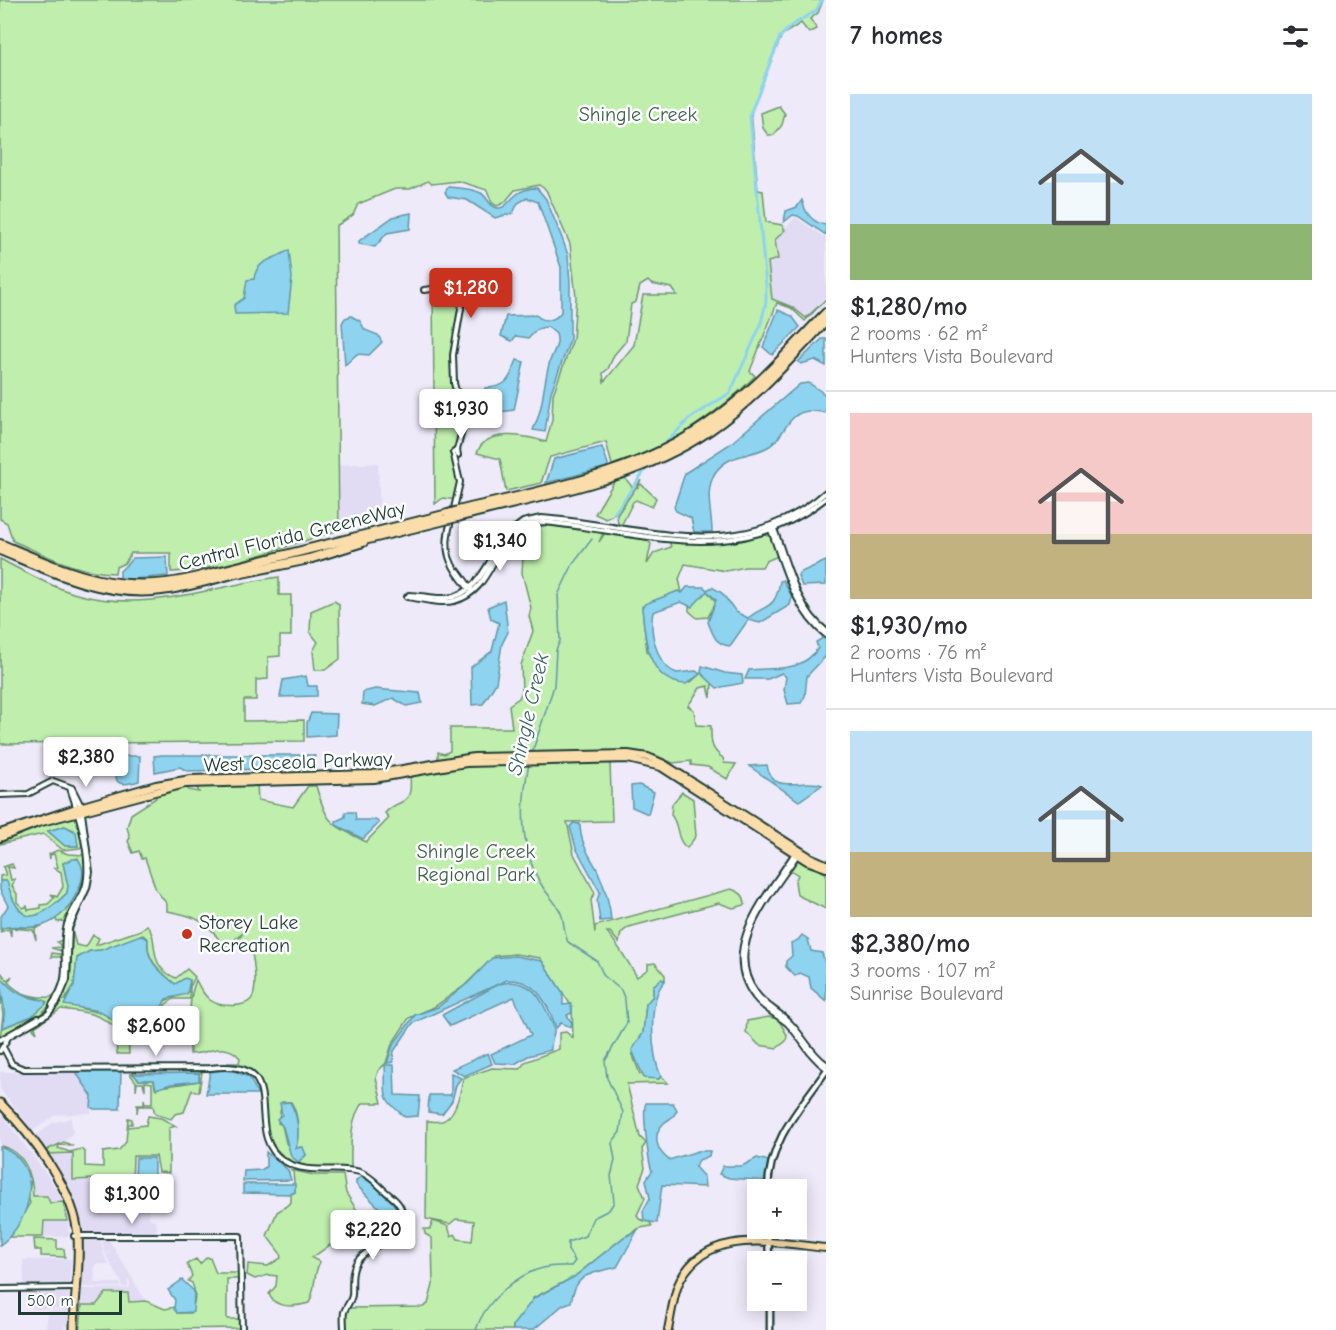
<!DOCTYPE html>
<meta charset="utf-8">
<style>
body{margin:0;font-family:"Comic Neue",sans-serif;background:#f7f7f7;color:#2b2b33;height:100vh;display:flex;flex-direction:column;font-size:22px;white-space:nowrap}
*{box-sizing:border-box;margin:0}
p{font-size:20px;color:#7c7c81}
.icon{flex:none;width:33px;height:33px;fill:none;stroke:currentColor;stroke-width:2;stroke-linecap:round;stroke-linejoin:round}
.map{position:relative;flex:1;overflow:hidden}
.panel{display:flex;flex-direction:column;background:#fff;width:510px}
.panel>*{flex:none}
.controls{position:absolute;left:747px;top:1179px;display:grid;gap:12px}
.controls a{display:grid;place-items:center;width:60px;height:60px;border-radius:0px;background:#fff;box-shadow:0 3px 15px #0003;font-size:30px}
.scale{position:absolute;left:18px;bottom:15px;width:104px;box-sizing:border-box;padding-left:6px;border:3px solid #1f3d34;border-top:0;font-size:16px;line-height:21px;white-space:nowrap;color:#1f3d34;-webkit-text-stroke:4px #fff;paint-order:stroke}
.price{position:absolute;translate:-50% -51px;padding:0 14px;border-radius:6px;background:#fff;color:#222;font-size:20px;line-height:39px;filter:drop-shadow(0 2px 3px #0008)}
.price::after{content:'';position:absolute;left:50%;top:36px;width:18px;height:14px;margin-left:-9px;background:inherit;clip-path:polygon(0 0,100% 0,50% 100%)}
.price.active{background:#c8321e;color:#fff}
ul{padding:0;list-style:none}
li{display:grid;align-content:center;gap:12px;height:318px;padding:0 24px}
li+li{border-top:2px solid #e1e1e2}
li span{display:grid;place-items:center;height:186px;border-radius:0px;color:#555}
li>.icon{margin-inline-start:auto}
span .icon{width:108px;height:108px;fill:#fffc;stroke-width:1}
li b{font-size:26px}
h2{display:flex;justify-content:space-between;align-items:center;height:72px;padding:0 24px;font-size:26px}
main{display:flex;flex:1;min-height:0}
.map>svg:first-child{display:block}
</style>
<main>
<div class="map">
<svg width="826" height="1330" viewBox="0 0 826 1330">
<rect width="100%" height="100%" fill="#eeeaf9"/>
<filter id="ink" filterUnits="userSpaceOnUse"><feTurbulence type="fractalNoise" baseFrequency=".0167" numOctaves="2"/><feDisplacementMap in="SourceGraphic" scale="12" xChannelSelector="R" yChannelSelector="G"/><feConvolveMatrix kernelMatrix="1 2 1 2 8 2 1 2 1" color-interpolation-filters="sRGB"/></filter>
<g filter="url(#ink)">
<g fill="#e2dbf4">
<path d="M795,217L826,238V297L806,318L792,307L772,299L768,262H774L777,251L775,240L782,225L788,226Z"/>
<path d="M378,463L380,523L339,530V465Z"/>
<path d="M75,1071L92,1096L91,1113L55,1115L33,1131L0,1089V1072Z"/>
<path d="M0,1112L50,1179L63,1202L50,1203L32,1196L31,1174L16,1153L0,1146Z"/>
<path d="M71,1118L73,1133L64,1142L44,1151L34,1137L52,1123Z"/>
<path d="M53,1152L73,1153L92,1179H96V1184L132,1183L133,1156H154V1159L136,1158V1182L155,1184L156,1187H144L143,1191L148,1192L149,1218L156,1221L157,1234L82,1233L74,1196L47,1154Z"/>
<path d="M44,1221H68L69,1236L43,1237Z"/>
<path d="M83,1237H100L104,1255L109,1264H95L94,1283H121V1287H82Z"/>
<path d="M102,1237H107L146,1301L129,1302L128,1293L101,1298L96,1305H81L82,1289L130,1288V1282L128,1278V1287H122V1282L111,1265L118,1260L111,1264L106,1255L110,1251L105,1254Z"/>
<path d="M71,1259L69,1287L24,1288L23,1260Z"/>
<path d="M29,1289H69L68,1309H32Z"/>
<path d="M68,1310L67,1330L65,1324L64,1330H46L48,1311Z"/>
</g>
<g fill="#bfeead" stroke="#6f9670" stroke-width="1.5" fill-rule="evenodd">
<path d="M0,0H823L818,13L810,19L817,29L809,33L801,23L782,35L751,111L758,190L763,191L766,222L782,225L785,230L775,240L778,259L768,262L772,299L792,307L806,318L826,299L805,321L791,308L777,303L750,371L755,376C719,413 672,444 625,463L626,460L612,465L606,442L550,457L541,483L506,491L500,459L477,453C485,428 526,435 546,442L552,420L553,394L573,339L576,297L570,244L546,190L539,185L515,190L504,203L497,206L492,203L487,190L458,181L432,184L428,181L410,189H395L358,204L353,215L336,226L339,530C288,545 225,571 171,572V553H131L125,563L116,567L115,573C78,573 48,556 13,541L7,523L0,519ZM648,281L651,284L672,288L677,295H643L634,345L604,382L603,373L608,369L614,355L626,341L631,304L636,302L640,286Z"/>
<path d="M779,106L785,114L782,125L774,135H768L763,128L761,113Z"/>
<path d="M433,289H451L461,299L454,348L453,377L464,420L457,450L453,453L460,477L456,500L443,498L435,504Z"/>
<path d="M625,478L633,488L617,513L606,519L595,514L615,480Z"/>
<path d="M641,480L637,488L641,484L656,498L652,507L636,500L633,502L622,524H618L617,515Z"/>
<path d="M545,525L603,533L599,542L605,533H609L647,540L651,544L647,564L654,553L671,547L669,541L710,544L765,535L771,537L778,556L766,561L762,567H745L726,571L685,564L679,579L682,593L678,591L642,607L647,651L660,673L690,683L701,673L712,683L711,698L708,686L700,688L688,706L694,710L696,725L711,726C711,741 710,749 723,758L724,763L736,764L727,779L708,767L691,765V761L673,763L655,755L635,751L497,755V753L438,759V752L444,754L450,751V728H512L509,705L519,698L522,691L521,665L533,631L529,616L531,608L522,573L524,541L536,528Z"/>
<path d="M0,559C25,572 53,588 80,595C149,613 212,586 279,577V595H291V636H280V656L268,657V679L256,680V700H244V721L304,720V741L0,744Z"/>
<path d="M707,591L716,602L708,617L697,618L689,611V606Z"/>
<path d="M334,601L339,604L340,659L325,670H315L313,651L318,642L310,632L311,611Z"/>
<path d="M610,763L612,821L567,822L574,854L595,893L591,900L595,933V926L731,889C740,892 745,895 745,905L733,908L719,903L629,927L621,933L619,943L610,932H607C618,945 627,960 637,977L648,969V964L655,963L665,975V980L661,979L653,986V996L646,1004L643,1033L632,1053L640,1074L659,1079L661,1076L668,1083L627,1084L640,1137L646,1143L642,1149L645,1168L639,1184L645,1198L637,1215L639,1219L650,1222L652,1226L640,1228L624,1237L574,1277L533,1298L526,1312L513,1325V1330H344V1314H347L348,1308L423,1307L428,1304L433,1285L432,1238L425,1234L424,1229H430L433,1221L448,1226L451,1236L455,1234L458,1239L472,1241L474,1221L456,1219L450,1224L426,1219L427,1121C432,1121 438,1122 442,1121C456,1117 461,1090 463,1078L492,1068L520,1069L525,1062L559,1049V1033L566,1032L573,1038L572,1007L540,958L515,954L495,956L464,986L434,1007L409,1018L392,1044L386,1063L378,1071L376,1078L382,1103H363C349,1117 351,1149 351,1167L361,1169C347,1171 329,1170 314,1168C228,1154 298,1064 227,1063H239L240,1058C225,1040 209,1054 190,1054C190,1030 187,1002 196,980C200,988 203,994 210,1000C219,1007 248,1009 253,996C257,985 254,963 252,953L245,945H234L243,933L223,948C212,922 193,915 167,911V904L156,890L145,858L142,859L139,851L133,853L128,841L130,838L127,827L131,814L156,798L155,795L188,787V790L199,792L196,786L257,784L258,800L293,807L308,786H316C328,826 329,822 366,842L389,818L385,813C400,797 413,808 410,776L474,765ZM282,1102H291C299,1115 299,1133 296,1148L301,1147L306,1155L298,1162L286,1143L282,1125L278,1123Z"/>
<path d="M682,792L693,799L696,836L687,848C675,840 680,825 671,815L672,804Z"/>
<path d="M76,816L82,846L80,848L63,850L43,834L0,844V839L23,829ZM64,826L74,830L78,846H65L48,831Z"/>
<path d="M58,850L68,854L84,855C89,890 73,893 65,923C63,932 64,943 62,951L51,948L62,947L57,942L62,940L65,923L63,921L57,922L56,919L35,929L36,940L33,930L11,928V936L9,929L0,932L3,928C14,925 25,929 36,927C57,922 82,901 82,877C82,871 79,864 78,858L63,863L68,886L67,893C35,924 19,927 6,881H0V876L6,875L3,867L12,864L14,868L8,867L11,880L15,879L12,886L17,894V902L23,908L27,906L28,910L41,908V905L48,904L54,898L51,894L57,897L63,887L61,872L54,868L58,867L54,854L50,855V859L49,854Z"/>
<path d="M796,858L826,873V909L797,895L795,881L798,875L789,869Z"/>
<path d="M83,904L72,930L76,945L86,947L93,935L99,938L96,945L141,930L147,925C161,942 145,965 176,978L187,969L195,977L190,987V999H174L165,1005L160,1028H128L129,1054H117L116,1036L120,1031C99,1013 87,1012 61,1009L35,1027L37,1033L33,1029C43,1015 59,1008 66,990C78,960 63,931 83,904ZM143,935L148,939C146,961 160,971 175,984L190,981L189,992L164,1001L152,1023L124,1025L105,1014L83,1009L65,1000L74,985L77,958L90,951L101,950Z"/>
<path d="M52,953L65,955C66,980 56,1006 33,1019C22,1026 10,1029 0,1038L3,1015L0,995L6,1010L3,1028L32,1016L47,1002C32,994 2,997 0,971L7,980L12,976L8,982C19,995 35,998 51,997C64,990 66,969 61,957H51Z"/>
<path d="M769,1017L778,1019L787,1035L786,1041L777,1048L759,1045L746,1032L747,1021Z"/>
<path d="M202,1072L199,1092L192,1090L184,1112L175,1114L171,1119L155,1114L153,1106H138L137,1113V1105H144V1099L145,1104H152V1083L145,1082V1090L143,1083H137L136,1090V1082L130,1074L134,1073L139,1080H154L155,1088L199,1081V1073Z"/>
<path d="M148,1116L161,1118L176,1126L169,1128V1173L159,1172L156,1156H133L132,1183L96,1184L95,1179L73,1180V1153L47,1154L45,1152L50,1149L44,1151L64,1142L73,1146L59,1145L58,1148L70,1152L81,1149L85,1152V1166L103,1167V1152L119,1150L126,1142L128,1118L132,1119V1124H128V1127L146,1125Z"/>
<path d="M1,1146C24,1151 33,1175 33,1196H47L50,1203L63,1202L68,1221H44L43,1237H9L30,1203L28,1197L31,1179L19,1159Z"/>
<path d="M290,1170L314,1175H343L346,1193L358,1212L352,1229L312,1258L320,1262C313,1273 316,1290 309,1303C296,1307 274,1309 269,1294L276,1286L277,1276L268,1275L255,1279L247,1275L248,1264L268,1266L281,1258L280,1253L267,1236L277,1212L291,1203V1194L295,1192L293,1172Z"/>
<path d="M34,1239L57,1240V1249H64L65,1257L41,1256V1250H35Z"/>
<path d="M207,1257L210,1258L216,1273H240L241,1279H227V1319H239L242,1328L80,1330L82,1305H96L106,1293H128L129,1302L146,1301L165,1309L175,1307L177,1313H190C195,1303 197,1294 192,1283L188,1281L192,1276L187,1264L196,1259L200,1264Z"/>
</g>
<g fill="#8ed3f0" stroke="#6297a5" stroke-width="1.5">
<path d="M448,187C458,188 471,188 481,193C488,197 489,207 498,208C510,209 511,188 537,188L546,199L562,238L568,255L570,283V340L551,392L545,432L533,430C544,408 543,383 550,361C553,351 560,345 556,334L548,327C537,327 536,331 529,338L516,336L512,341L501,336L506,316L536,315C544,323 555,321 561,312V267L538,202L527,198L518,203L513,213L495,218L467,200L448,197L445,192Z"/>
<path d="M802,200C805,213 813,223 826,225V235L798,216L793,215L784,222L786,211L797,207Z"/>
<path d="M411,213L410,229L387,233L375,247L359,244V241L393,217Z"/>
<path d="M289,250L292,278L288,313L235,314L234,305L244,298L247,280L254,279C256,259 275,260 289,250Z"/>
<path d="M778,310L792,316L800,327L772,355L763,347Z"/>
<path d="M351,316L360,321L365,330L378,335L382,342L369,355L357,354L345,365L342,323L345,318Z"/>
<path d="M822,339H826V366L815,360L801,364L798,362Z"/>
<path d="M517,360L524,362L514,410L485,414L471,422L465,407L477,404L485,388C508,387 509,380 517,360Z"/>
<path d="M809,383L826,395V413C818,411 811,410 803,412C786,417 783,439 768,447C750,457 728,453 715,473C704,491 712,513 712,532H694L691,518L676,511L674,507L685,473L730,444L800,384Z"/>
<path d="M602,447L608,464L607,467L546,483L554,459Z"/>
<path d="M133,558L167,557L168,576L120,580V571Z"/>
<path d="M826,561V585L802,586L798,576L799,573Z"/>
<path d="M783,580L792,597L790,605L760,623L748,620L730,646C715,644 713,635 708,622L716,600L707,591L692,607L681,602L653,612C649,631 657,667 677,673L696,671L700,674L686,684C646,682 645,637 642,607L645,604L678,591L682,593L687,587H704L707,590L712,587L722,593L736,612L748,618C767,603 775,611 780,581Z"/>
<path d="M504,600L508,632L502,644L496,683L483,704L472,705L471,667L492,651L499,623L491,619L488,607Z"/>
<path d="M823,638L826,640V656L807,676L805,696L801,703L788,704L784,690L786,677L782,673L768,679H745L749,670C774,667 802,673 818,648L816,642Z"/>
<path d="M702,666L725,673L742,675L743,683L717,688L701,673Z"/>
<path d="M306,676L308,686H317V696L280,697L283,680Z"/>
<path d="M375,689L420,693L422,703L406,706L393,698L375,706L362,704L363,692Z"/>
<path d="M311,713L337,714L336,735L307,737V723Z"/>
<path d="M162,755H313L315,756L307,768L187,771L180,767L155,772L154,756Z"/>
<path d="M117,756H140L139,781C112,789 115,780 117,756Z"/>
<path d="M767,765C771,797 805,777 822,785L799,801L749,766Z"/>
<path d="M639,785L654,792L648,814L632,807L631,786Z"/>
<path d="M345,812H355L356,820H376L379,823L363,839L336,825V821L345,817Z"/>
<path d="M573,823L580,824C580,842 589,855 597,869C604,885 610,903 611,920L600,921L597,900L600,892L576,848L570,827Z"/>
<path d="M65,826L76,832L78,846H65L48,831Z"/>
<path d="M73,859H78C85,868 83,880 78,890C70,909 54,926 33,927C20,928 12,924 0,929V918L8,906L0,890V881H7C19,927 36,924 67,893L68,886L63,863Z"/>
<path d="M140,935L148,939C145,961 160,971 175,984L185,978L190,980L187,994L166,999L154,1022L135,1025L118,1023L99,1011L64,1005L74,985L77,958L90,951L101,950Z"/>
<path d="M802,935L808,939L811,951L822,953L826,966V1001L811,988L809,977L800,973L795,976L786,967V961L792,956L791,943L798,940Z"/>
<path d="M515,956L542,961L563,993V1005L571,1004L572,1013L567,1015L572,1023L571,1027L561,1023L556,1028C548,1004 536,978 507,980L413,1023L394,1051L393,1062L387,1063L393,1045L415,1015L438,1007L468,983L492,958Z"/>
<path d="M0,976C13,993 24,998 44,1000L46,1004L32,1016L2,1028C8,1009 0,996 0,976Z"/>
<path d="M661,979L665,981C647,999 651,1056 661,1076L659,1079L644,1078L632,1050L643,1033L646,1004L653,996V986Z"/>
<path d="M510,982C532,983 540,996 548,1014C550,1019 555,1026 554,1032C553,1040 550,1043 551,1050L528,1056L515,1064L495,1063L491,1054L531,1035L514,997L450,1026L442,1015L499,984Z"/>
<path d="M488,1053L492,1064L464,1076L452,1069Z"/>
<path d="M385,1065H394L395,1095L420,1096L418,1116L405,1117C378,1095 387,1096 385,1065Z"/>
<path d="M229,1069L249,1077L258,1094H206L210,1072Z"/>
<path d="M75,1071H121L120,1109H94L91,1107L92,1096Z"/>
<path d="M199,1073V1081L171,1084L156,1089L154,1080H139L133,1074Z"/>
<path d="M451,1073L461,1078L456,1085L452,1101L442,1114L428,1112L429,1095H451Z"/>
<path d="M290,1102C298,1115 300,1133 296,1148L303,1147L306,1155L298,1162L291,1156L283,1127L277,1119L282,1115L280,1103Z"/>
<path d="M646,1103H673L677,1110C674,1118 670,1118 664,1123C651,1135 657,1151 669,1160L698,1151H710L709,1156L699,1160L695,1167L704,1177L705,1187L662,1185L657,1223L644,1221L643,1211L650,1198L646,1180L652,1171C648,1161 642,1110 646,1103Z"/>
<path d="M0,1147C46,1163 32,1222 0,1245Z"/>
<path d="M266,1152L288,1170L291,1180L243,1181L244,1171L261,1170L266,1167Z"/>
<path d="M136,1158H154V1184L135,1181Z"/>
<path d="M757,1158L769,1161L767,1181L729,1178L719,1174L723,1166H742Z"/>
<path d="M361,1177C378,1185 404,1205 397,1225L393,1226C383,1208 369,1200 356,1184V1180Z"/>
<path d="M243,1184H295V1192L291,1194L243,1193Z"/>
<path d="M637,1231L617,1267C591,1274 576,1272 571,1302L563,1305L533,1330H513V1325L534,1298L574,1277L624,1237Z"/>
<path d="M182,1280L194,1291L193,1312L177,1313L174,1309L175,1300L168,1290Z"/>
</g>
<g fill="none" stroke-linecap="round" stroke-linejoin="round">
<g stroke="#6297a5" stroke-width="1.5">
<path d="M532,753L554,686L556,650L560,641L558,595L573,564L592,539"/>
<path d="M476,1330C484,1303 515,1275 543,1268C552,1265 561,1266 571,1266L575,1261L568,1250V1242L585,1236L593,1218L609,1210L614,1202L611,1176L615,1160L612,1143L620,1132L623,1112L607,1078L605,1061L627,1023L625,1000L621,990L604,976L597,961L568,942C563,932 565,920 560,911C556,903 549,896 544,889C519,851 520,806 529,764"/>
</g>
<g stroke="#8ed3f0" stroke-width="3">
<path d="M661,448L689,419L730,393L760,327L766,302V286L750,115L780,37L792,25L816,11L822,0"/>
<path d="M614,514L648,466"/>
</g>
<defs>
<g id="tertiary">
<path d="M424,290C440,288 457,284 462,303L453,355L454,383L464,423L457,450"/>
<path d="M453,453L457,450L458,455"/>
<path d="M453,513L460,482L454,456"/>
<path d="M451,520C442,553 449,563 469,589"/>
<path d="M774,529C787,562 796,608 826,631"/>
<path d="M771,530C784,566 795,611 826,635"/>
<path d="M511,531L523,522L541,518C642,525 740,568 826,492"/>
<path d="M458,571L471,589"/>
<path d="M409,595C421,595 434,599 446,598C476,596 488,563 502,541"/>
<path d="M407,597C423,599 438,604 454,601C500,590 491,522 543,522C647,532 735,570 826,498"/>
<path d="M0,795L28,794L53,781L72,788L81,806L90,872L87,888L69,928L67,980L58,1001L48,1014L9,1036L0,1051"/>
<path d="M795,853C769,894 717,948 755,997C763,1008 776,1014 787,1023C802,1038 807,1054 826,1068"/>
<path d="M797,855C773,893 721,946 756,993C765,1006 780,1012 790,1023C804,1037 810,1053 826,1064"/>
<path d="M52,1005C74,974 60,960 66,929C68,913 80,903 85,888C93,862 79,814 70,788"/>
<path d="M0,1040L38,1018"/>
<path d="M3,1047L12,1064L24,1069L210,1068C296,1057 239,1133 284,1161C309,1176 336,1165 360,1172C370,1175 378,1185 386,1192C393,1198 401,1203 402,1213C406,1240 371,1243 358,1260C350,1271 353,1283 352,1295C351,1302 346,1306 344,1312C343,1317 344,1324 344,1330"/>
<path d="M74,1236H240L242,1330"/>
<path d="M0,1289L72,1288"/>
</g>
<g id="secondary">
<path d="M768,1190C768,1142 800,1108 826,1071"/>
<path d="M768,1228L769,1262"/>
<path d="M770,1300V1330"/>
</g>
<g id="primary">
<path d="M0,833L76,808L156,785L191,779L373,774L474,757L628,754L648,757L664,764L810,857L826,864"/>
<path d="M0,838L38,823L185,784L374,779L466,763L628,759L661,767L807,861L826,868"/>
<path d="M668,1330C671,1315 673,1299 678,1285C704,1225 775,1243 826,1248"/>
</g>
<path id="trunk" d="M0,1103C31,1134 76,1192 78,1237C80,1268 74,1299 74,1330"/>
<g id="motorway">
<path d="M458,511C542,490 633,476 706,425C752,394 788,352 826,313"/>
<path d="M457,517C543,495 635,481 710,430C754,400 789,359 826,321"/>
<path d="M360,541L445,520"/>
<path d="M0,544C67,572 116,596 190,579L448,514"/>
<path d="M0,550C49,570 98,595 153,591C185,588 216,578 247,570"/>
<path d="M242,573L309,559L363,542"/>
</g>
</defs>
<use href="#tertiary" stroke="#1f3d34" stroke-width="8"/>
<use href="#secondary" stroke="#1f3d34" stroke-width="9"/>
<use href="#primary" stroke="#1f3d34" stroke-width="10"/>
<use href="#trunk" stroke="#1f3d34" stroke-width="11"/>
<use href="#motorway" stroke="#1f3d34" stroke-width="12"/>
<use href="#tertiary" stroke="#fff" stroke-width="4"/>
<use href="#secondary" stroke="#fff" stroke-width="4.5"/>
<use href="#primary" stroke="#faddab" stroke-width="6"/>
<use href="#trunk" stroke="#faddab" stroke-width="7"/>
<use href="#motorway" stroke="#faddab" stroke-width="8"/>
<defs>
<g id="motorway-bridge">
<path d="M448,514L458,511"/>
<path d="M445,520L457,517"/>
</g>
</defs>
<use href="#motorway-bridge" stroke="#1f3d34" stroke-width="12" stroke-linecap="butt"/>
<use href="#motorway-bridge" stroke="#faddab" stroke-width="8"/>
</g>
</g>
<circle fill="#c8321e" stroke="#fff" stroke-width="2" cx="187" cy="934" r="6"/>
<g text-anchor="middle" dominant-baseline="central" stroke-width="5" stroke-linejoin="round" paint-order="stroke">
<g font-size="20" fill="#3f604c" stroke="#fff">
<text x="638" y="114">Shingle Creek</text>
<text x="476" y="851">Shingle Creek<tspan x="476" dy="23">Regional Park</tspan></text>
</g>
<g font-size="20" fill="#1f3d34" stroke="#fff">
<text transform="translate(292 536) rotate(-14)">Central Florida GreeneWay</text>
<text transform="translate(298 762) rotate(-2)">West Osceola Parkway</text>
</g>
<g font-size="20" fill="#1f3d34" stroke="#fff" text-anchor="start">
<text x="199" y="922">Storey Lake<tspan x="199" dy="23">Recreation</tspan></text>
</g>
<g font-size="21" font-style="italic" fill="#3b6263" stroke="#fff">
<text transform="translate(528 714) rotate(-77)">Shingle Creek</text>
</g>
</g>
</svg>
<div class="controls">
<a>+</a>
<a>−</a>
</div>
<div class="scale">500 m</div>
<b class="price active" style="left:471px;top:319px">$1,280</b>
<b class="price" style="left:461px;top:440px">$1,930</b>
<b class="price" style="left:500px;top:572px">$1,340</b>
<b class="price" style="left:86px;top:788px">$2,380</b>
<b class="price" style="left:156px;top:1057px">$2,600</b>
<b class="price" style="left:132px;top:1225px">$1,300</b>
<b class="price" style="left:373px;top:1261px">$2,220</b>
</div>
<section class="panel">
<h2>7 homes<svg class="icon" aria-label="filters" viewBox="0 0 24 24"><path d="M4 7h16M4 17h16"/><circle cx="9" cy="7" r="2"/><circle cx="15" cy="17" r="2"/></svg></h2>
<ul>
<li><span style="background:linear-gradient(#bfe0f5 70%,#8fb573 0)"><svg class="icon" aria-label="home" viewBox="0 0 24 24"><path d="M3 11l9-7 9 7M6 9v11h12V9"/></svg></span><div><b>$1,280/mo</b><p>2 rooms · 62 m²</p><p>Hunters Vista Boulevard</p></div></li>
<li><span style="background:linear-gradient(#f6c9c9 65%,#c2b280 0)"><svg class="icon" aria-label="home" viewBox="0 0 24 24"><path d="M3 11l9-7 9 7M6 9v11h12V9"/></svg></span><div><b>$1,930/mo</b><p>2 rooms · 76 m²</p><p>Hunters Vista Boulevard</p></div></li>
<li><span style="background:linear-gradient(#bfe0f5 65%,#c2b280 0)"><svg class="icon" aria-label="home" viewBox="0 0 24 24"><path d="M3 11l9-7 9 7M6 9v11h12V9"/></svg></span><div><b>$2,380/mo</b><p>3 rooms · 107 m²</p><p>Sunrise Boulevard</p></div></li>
</ul>
</section>
</main>
